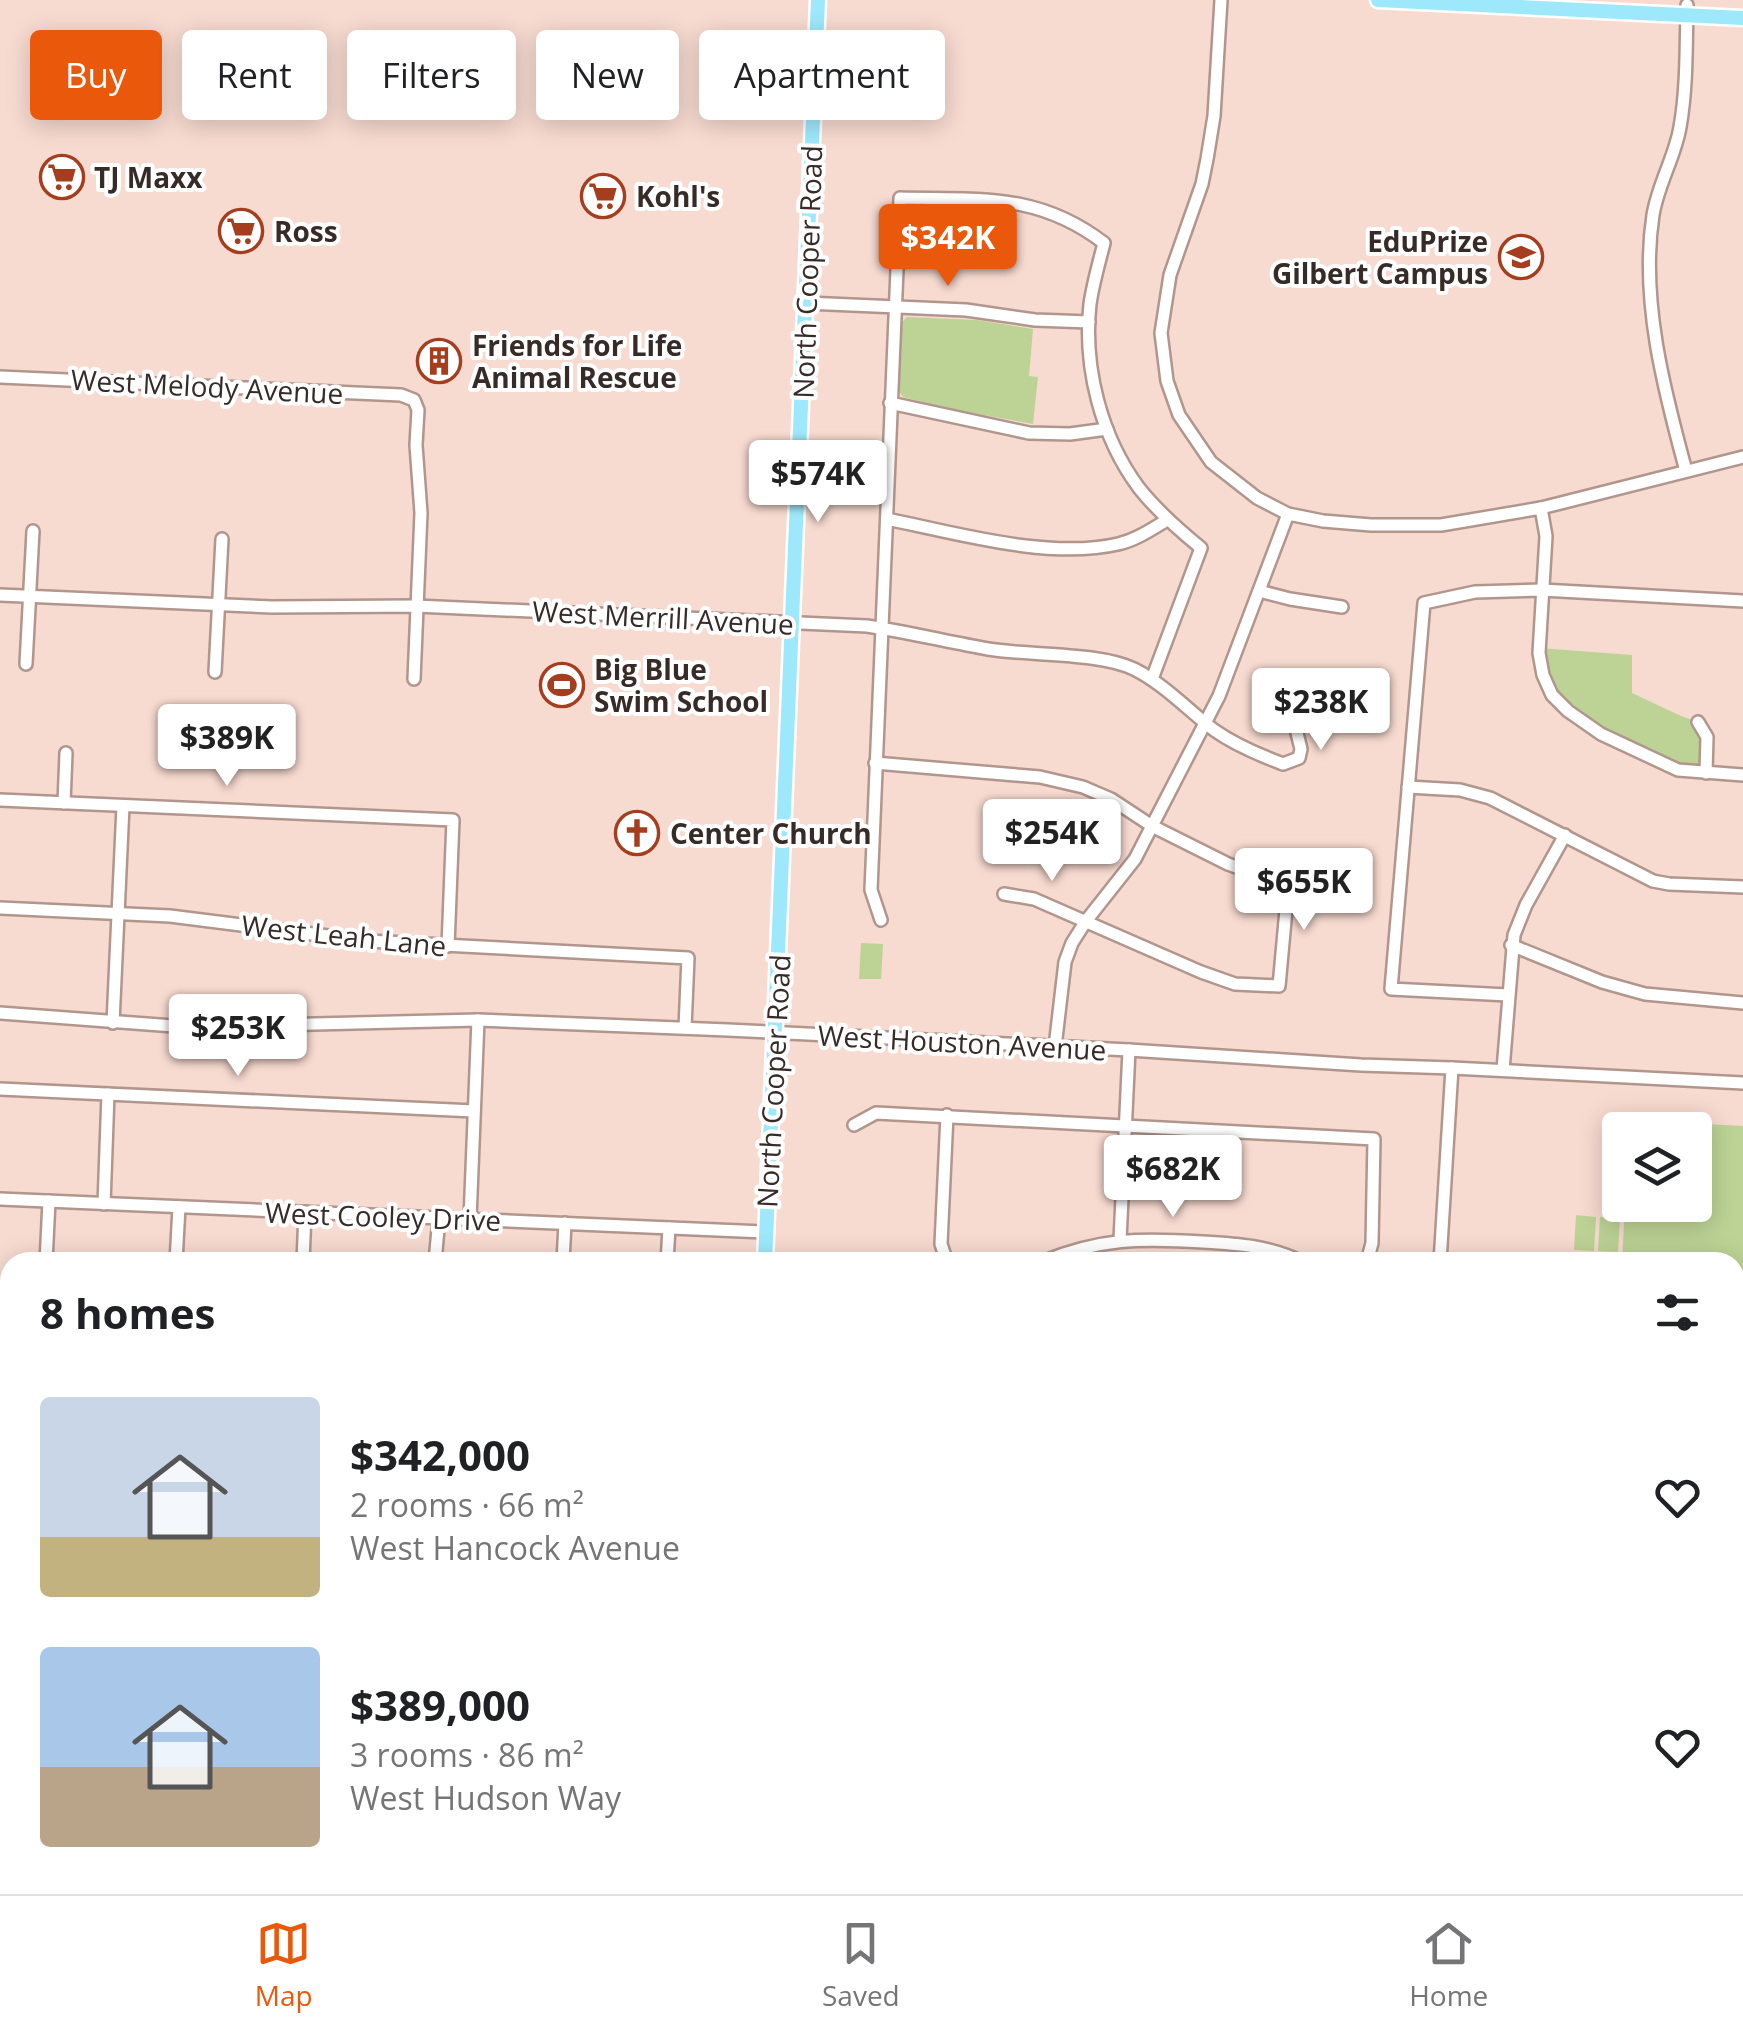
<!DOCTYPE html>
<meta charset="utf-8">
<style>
body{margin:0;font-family:"Open Sans",sans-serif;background:#f6f6f6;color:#202124;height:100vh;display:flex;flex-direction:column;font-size:38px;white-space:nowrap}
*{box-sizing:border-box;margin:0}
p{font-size:32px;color:#757577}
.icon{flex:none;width:55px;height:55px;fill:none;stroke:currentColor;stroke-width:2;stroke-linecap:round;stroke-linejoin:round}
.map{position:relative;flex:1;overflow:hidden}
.details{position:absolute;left:0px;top:1252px;width:1745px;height:642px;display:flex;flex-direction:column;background:#fff;border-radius:30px 30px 0 0;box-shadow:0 5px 25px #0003}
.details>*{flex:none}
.banner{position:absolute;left:30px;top:30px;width:1000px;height:90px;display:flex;gap:20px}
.fabs{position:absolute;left:1602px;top:1112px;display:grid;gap:20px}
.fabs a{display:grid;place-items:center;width:110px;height:110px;border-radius:10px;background:#fff;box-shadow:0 5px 25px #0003;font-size:50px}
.price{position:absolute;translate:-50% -85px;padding:0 22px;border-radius:10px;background:#fff;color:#222;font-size:32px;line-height:65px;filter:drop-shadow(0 2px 5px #0008)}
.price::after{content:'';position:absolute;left:50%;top:60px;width:30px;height:22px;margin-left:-15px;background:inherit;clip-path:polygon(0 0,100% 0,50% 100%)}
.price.current{background:#ea580c;color:#fff}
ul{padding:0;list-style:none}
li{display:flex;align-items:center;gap:30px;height:250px;padding:0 40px}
li span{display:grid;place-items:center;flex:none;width:280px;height:200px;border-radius:10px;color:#555}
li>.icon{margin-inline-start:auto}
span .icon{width:120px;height:120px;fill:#fffc;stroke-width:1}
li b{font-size:42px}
h2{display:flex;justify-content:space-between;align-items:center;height:120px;padding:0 40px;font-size:42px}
.pill{padding:0 35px;border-radius:10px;background:#fff;box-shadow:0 5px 25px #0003;font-size:35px;line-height:90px}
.pill.current{background:#ea580c;color:#fff}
.menu{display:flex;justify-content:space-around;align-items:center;height:140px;border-top:2px solid #e0e0e0;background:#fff;font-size:28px;color:#757577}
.menu a{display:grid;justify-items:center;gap:5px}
.menu .current{color:#ea580c}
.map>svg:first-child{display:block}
</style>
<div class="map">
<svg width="1743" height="1894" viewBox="0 0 1743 1894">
<rect width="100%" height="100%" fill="#f7dad0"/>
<g fill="#bdd395">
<path d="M907,317L977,320L1033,329L1029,376L1038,377L1033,424L945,408L903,397L898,390L902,322Z"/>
<path d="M1539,648L1632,655V693L1681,716L1698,722L1707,737L1706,773L1678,770L1601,734L1552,695Z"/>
<path d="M861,943L883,944L881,979H859Z"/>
<path d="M1629,1120L1743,1126V1277H1735V1262H1622L1625,1205H1695V1130H1629Z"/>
<path d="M1576,1215L1596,1217L1594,1251L1574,1250Z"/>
<path d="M1600,1217L1620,1218L1618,1252L1598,1251Z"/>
<path d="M1328,1885H1402L1400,1894H1323Z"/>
</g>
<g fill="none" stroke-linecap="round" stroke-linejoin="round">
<defs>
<g id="minor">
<path d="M1221,0L1214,116L1207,159L1202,184L1170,275L1161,333L1167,381L1179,415L1211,462L1257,498L1288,514L1323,521L1371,525H1441L1541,508L1743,457"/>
<path d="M806,303L966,310L1035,320L1089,322"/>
<path d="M0,377L401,395L414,400L418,410L416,445L421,513L414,679"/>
<path d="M890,403L1029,433L1070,434L1107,429"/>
<path d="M1686,471C1664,390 1640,299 1653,215C1658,184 1675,157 1680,127C1687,88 1686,45 1687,5"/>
<path d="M1541,508L1546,536L1539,653L1543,675L1552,695L1568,711L1601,734L1678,770L1743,775"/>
<path d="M887,519C956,533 1049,560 1118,544C1136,540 1152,529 1167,520"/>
<path d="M1259,591L1290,599L1342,607"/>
<path d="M0,595L272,607L416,606L867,626C908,632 948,642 988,649C1030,656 1098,652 1134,669C1164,684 1188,710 1214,730C1235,745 1259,755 1283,764L1299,758L1301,749L1295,725"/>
<path d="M26,664L33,531"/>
<path d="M215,672L222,539"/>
<path d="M1698,722L1707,737L1706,773"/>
<path d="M875,763L1040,777L1083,787L1111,799L1152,826L1228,864L1261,876L1289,877L1279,986L1235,984L1201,972L1034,899L1004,894"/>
<path d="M1408,787L1460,790L1490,798L1653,881L1669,884L1743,887"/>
<path d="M0,800L453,820L448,946"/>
<path d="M64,803L66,753"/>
<path d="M0,908L170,916L368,941L688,958L685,1028"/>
<path d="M881,920L871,890L900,198C979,200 1037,192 1104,243C1099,263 1093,283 1090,304C1083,367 1101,437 1139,488C1157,511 1179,530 1201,548L1152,679"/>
<path d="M1511,945L1602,982L1645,994L1743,1003"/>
<path d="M1508,995L1391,989L1424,603L1475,592L1542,590L1743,601"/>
<path d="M0,1013L187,1027L478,1020L728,1030L1129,1050L1361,1065L1452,1068L1743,1083"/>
<path d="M113,1023L123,806"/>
<path d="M1055,1047L1065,962L1072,943L1086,921L1135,859L1219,696L1288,514"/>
<path d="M1503,1070L1514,935L1526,905L1565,835"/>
<path d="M0,1089L474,1111"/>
<path d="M947,1115L941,1244L947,1262"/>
<path d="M854,1125L876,1113L1374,1139L1372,1243L1367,1262"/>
<path d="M0,1199L766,1232"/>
<path d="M104,1204L108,1094"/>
<path d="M470,1219L478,1020"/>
<path d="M1120,1240L1129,1050"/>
<path d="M46,1262L49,1201"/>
<path d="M176,1262L179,1207"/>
<path d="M303,1262L305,1212"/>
<path d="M435,1262L439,1218"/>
<path d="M563,1262L565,1223"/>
<path d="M667,1262L669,1228"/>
<path d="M1042,1262C1101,1238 1140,1238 1203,1242C1238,1244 1270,1246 1302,1262"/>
<path d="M1440,1262L1452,1068"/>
<path d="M1735,1367H1743"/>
<path d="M0,1459L10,1460"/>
<path d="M1735,1596L1743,1407"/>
<path d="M1735,1671H1743"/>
<path d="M810,1894L811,1885"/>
<path d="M1239,1894L1244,1885"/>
<path d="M1319,1894L1323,1885"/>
<path d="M1657,1894V1885"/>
</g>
<g id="major">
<path d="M1378,0L1743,18"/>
<path d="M765,1262L818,0"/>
<path d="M733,1894L737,1885"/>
</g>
</defs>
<use href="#minor" stroke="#b1968d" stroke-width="16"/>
<use href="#major" stroke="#fff" stroke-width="19"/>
<use href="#minor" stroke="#fff" stroke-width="11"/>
<use href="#major" stroke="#9de9fb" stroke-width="14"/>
<g stroke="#4b3e39" stroke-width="2.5">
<path d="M0,1629L10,1637"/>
<path d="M313,1885L324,1894"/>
</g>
</g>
<defs>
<symbol id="supermarket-ring" viewBox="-11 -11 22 22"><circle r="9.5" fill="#fff" stroke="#a53e1e" stroke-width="1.5"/><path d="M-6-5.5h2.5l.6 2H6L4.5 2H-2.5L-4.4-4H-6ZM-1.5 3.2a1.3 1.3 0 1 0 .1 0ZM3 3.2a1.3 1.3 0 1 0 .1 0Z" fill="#a53e1e"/></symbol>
<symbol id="school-ring" viewBox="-11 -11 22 22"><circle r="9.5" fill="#fff" stroke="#a53e1e" stroke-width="1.5"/><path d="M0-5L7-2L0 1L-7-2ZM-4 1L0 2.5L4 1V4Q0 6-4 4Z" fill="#a53e1e"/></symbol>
<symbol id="building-ring" viewBox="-11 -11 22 22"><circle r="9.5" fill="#fff" stroke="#a53e1e" stroke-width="1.5"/><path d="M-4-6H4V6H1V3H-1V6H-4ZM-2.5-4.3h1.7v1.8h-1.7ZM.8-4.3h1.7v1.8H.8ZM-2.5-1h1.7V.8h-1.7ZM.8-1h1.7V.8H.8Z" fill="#a53e1e"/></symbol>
<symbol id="stadium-ring" viewBox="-11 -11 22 22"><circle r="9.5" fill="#fff" stroke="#a53e1e" stroke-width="1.5"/><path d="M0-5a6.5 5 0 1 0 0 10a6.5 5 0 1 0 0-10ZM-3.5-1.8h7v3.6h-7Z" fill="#a53e1e"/></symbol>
<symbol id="church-ring" viewBox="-11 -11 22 22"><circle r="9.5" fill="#fff" stroke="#a53e1e" stroke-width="1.5"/><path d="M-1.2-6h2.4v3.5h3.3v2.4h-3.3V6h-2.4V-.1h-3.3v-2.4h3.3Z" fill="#a53e1e"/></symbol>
</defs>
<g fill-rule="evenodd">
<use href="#supermarket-ring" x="37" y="152" width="50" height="50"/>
<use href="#supermarket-ring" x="578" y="171" width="50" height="50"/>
<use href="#supermarket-ring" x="216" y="206" width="50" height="50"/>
<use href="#school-ring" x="1496" y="232" width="50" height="50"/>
<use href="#building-ring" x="414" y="336" width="50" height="50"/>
<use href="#stadium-ring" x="537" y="660" width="50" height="50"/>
<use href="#church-ring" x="612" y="808" width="50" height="50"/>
</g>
<g text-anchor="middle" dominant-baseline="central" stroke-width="8" stroke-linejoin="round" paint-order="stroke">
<g font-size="28" font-weight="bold" fill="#362b27" stroke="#fff" text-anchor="start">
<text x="94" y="177">TJ Maxx</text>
<text x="636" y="196">Kohl's</text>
<text x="274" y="231">Ross</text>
<text x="1488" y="241" text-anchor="end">EduPrize<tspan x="1488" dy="32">Gilbert Campus</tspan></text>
<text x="472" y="345">Friends for Life<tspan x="472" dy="32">Animal Rescue</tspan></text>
<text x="594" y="669">Big Blue<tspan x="594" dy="32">Swim School</tspan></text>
<text x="670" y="833">Center Church</text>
</g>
<g font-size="28" fill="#362b27" stroke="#fff">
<text transform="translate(807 272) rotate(-88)">North Cooper Road</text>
<text transform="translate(207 386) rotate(3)">West Melody Avenue</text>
<text transform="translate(663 617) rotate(3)">West Merrill Avenue</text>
<text transform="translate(344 935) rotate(6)">West Leah Lane</text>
<text transform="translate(962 1042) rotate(3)">West Houston Avenue</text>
<text transform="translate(773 1081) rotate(-87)">North Cooper Road</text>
<text transform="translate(383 1216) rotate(2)">West Cooley Drive</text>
</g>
</g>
</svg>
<div class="fabs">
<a><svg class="icon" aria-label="layers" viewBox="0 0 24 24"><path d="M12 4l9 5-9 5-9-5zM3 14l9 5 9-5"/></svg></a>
</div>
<b class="price current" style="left:948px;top:289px">$342K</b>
<b class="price" style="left:818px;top:525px">$574K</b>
<b class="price" style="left:1321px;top:753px">$238K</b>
<b class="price" style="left:227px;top:789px">$389K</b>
<b class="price" style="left:1052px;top:884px">$254K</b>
<b class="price" style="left:1304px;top:933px">$655K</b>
<b class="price" style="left:238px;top:1079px">$253K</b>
<b class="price" style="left:1173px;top:1220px">$682K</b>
<div class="banner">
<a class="pill current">Buy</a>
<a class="pill">Rent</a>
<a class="pill">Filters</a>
<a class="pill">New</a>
<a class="pill">Apartment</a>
</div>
<section class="details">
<h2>8 homes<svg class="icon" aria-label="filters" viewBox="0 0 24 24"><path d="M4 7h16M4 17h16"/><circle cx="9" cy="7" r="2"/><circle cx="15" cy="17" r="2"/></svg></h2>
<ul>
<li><span style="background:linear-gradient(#c9d6e8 70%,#c2b280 0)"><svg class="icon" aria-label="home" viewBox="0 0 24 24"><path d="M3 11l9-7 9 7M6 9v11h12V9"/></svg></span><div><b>$342,000</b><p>2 rooms · 66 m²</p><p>West Hancock Avenue</p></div><svg class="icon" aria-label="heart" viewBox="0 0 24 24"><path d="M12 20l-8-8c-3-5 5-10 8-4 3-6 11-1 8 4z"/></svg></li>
<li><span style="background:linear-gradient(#a9c7e8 60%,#b9a48a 0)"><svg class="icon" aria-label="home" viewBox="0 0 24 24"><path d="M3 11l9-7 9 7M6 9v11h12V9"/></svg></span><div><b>$389,000</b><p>3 rooms · 86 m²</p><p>West Hudson Way</p></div><svg class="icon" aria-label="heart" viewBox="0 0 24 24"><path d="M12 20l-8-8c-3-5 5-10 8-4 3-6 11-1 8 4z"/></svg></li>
</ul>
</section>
</div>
<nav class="menu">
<a class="current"><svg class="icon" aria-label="map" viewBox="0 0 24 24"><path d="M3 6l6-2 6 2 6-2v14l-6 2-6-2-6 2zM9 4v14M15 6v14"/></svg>Map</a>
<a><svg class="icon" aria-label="saved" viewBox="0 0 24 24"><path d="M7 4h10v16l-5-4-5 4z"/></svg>Saved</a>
<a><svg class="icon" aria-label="home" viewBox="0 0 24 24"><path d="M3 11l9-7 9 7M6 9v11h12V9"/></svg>Home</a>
</nav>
